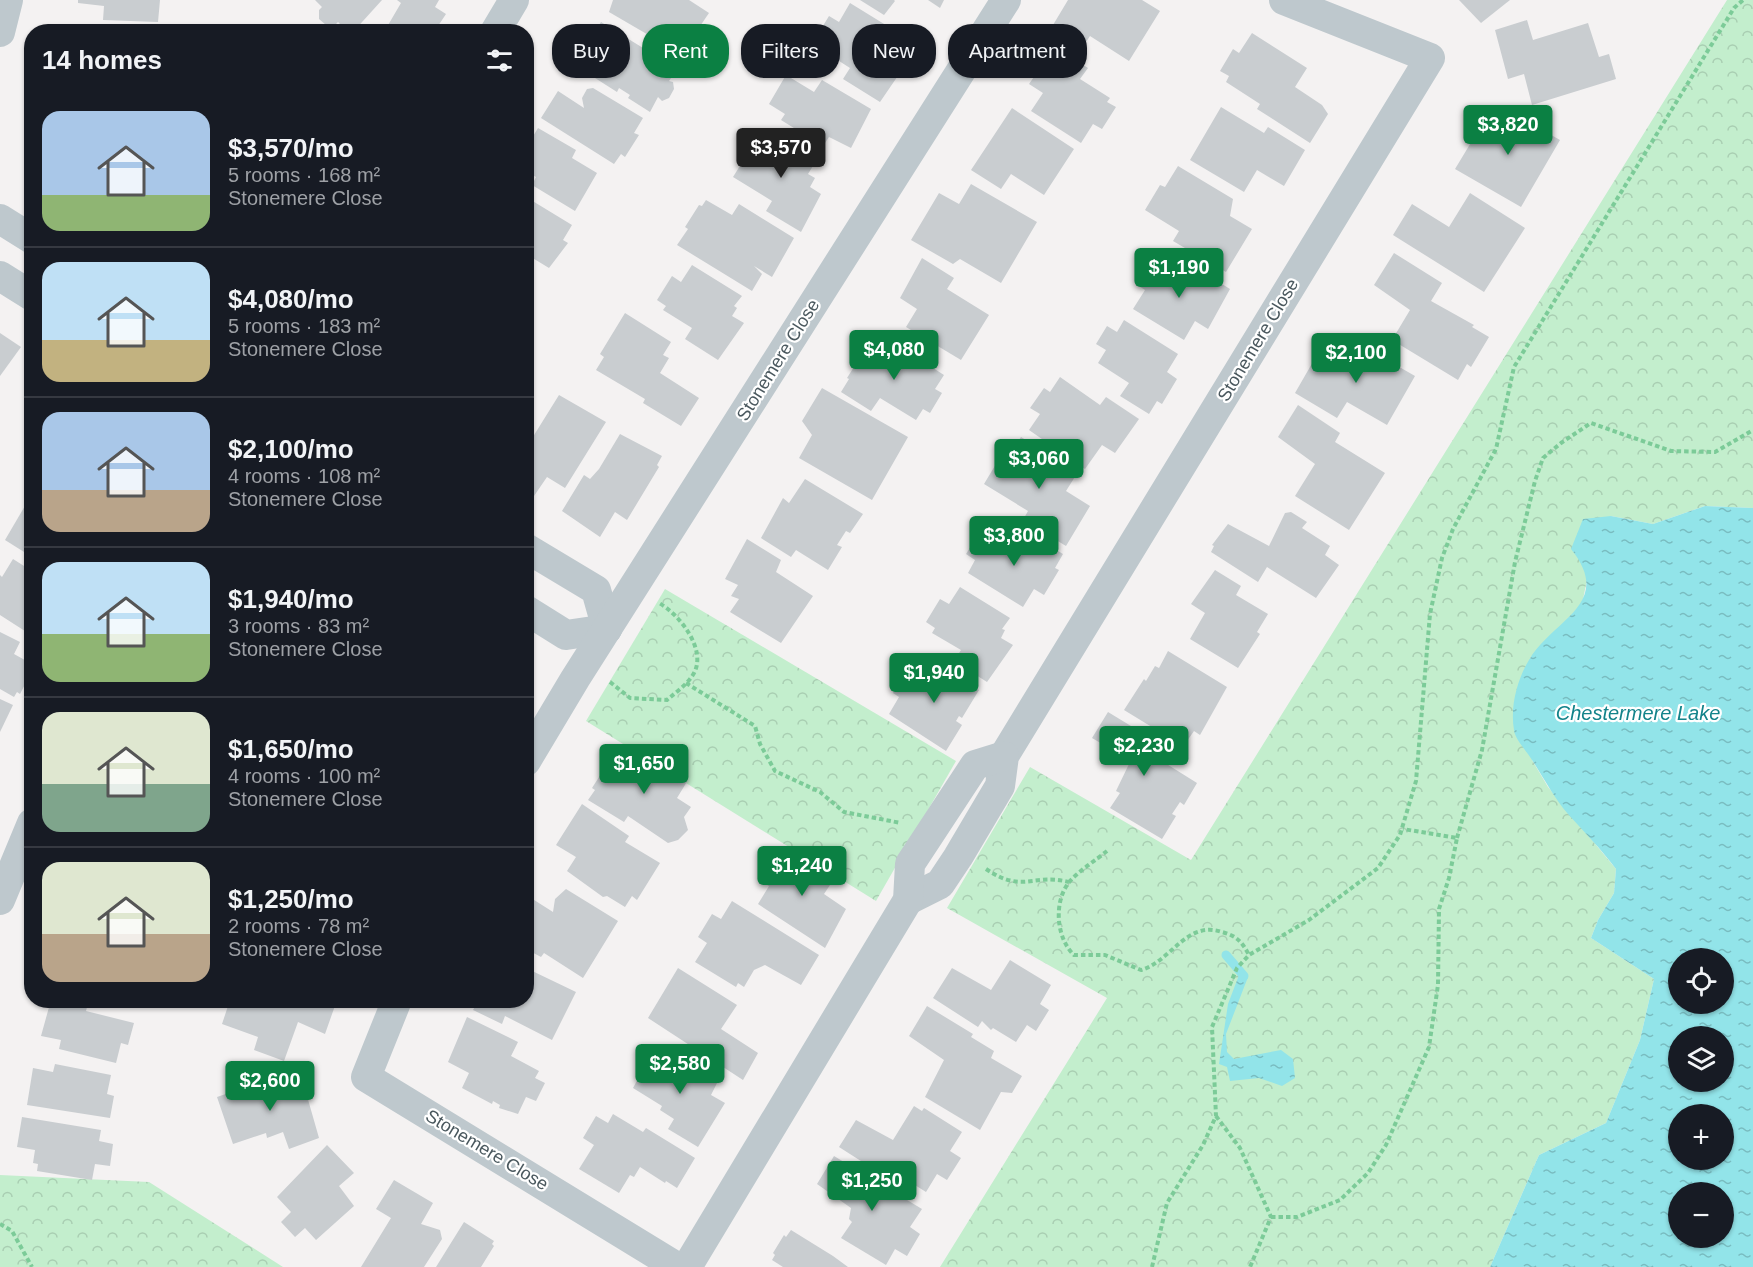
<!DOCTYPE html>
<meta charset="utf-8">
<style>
body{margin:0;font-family:Arial,sans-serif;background:#242831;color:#f1f3f6;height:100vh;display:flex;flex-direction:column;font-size:22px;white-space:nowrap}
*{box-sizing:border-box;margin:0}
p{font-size:20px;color:#9ea1a6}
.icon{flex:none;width:33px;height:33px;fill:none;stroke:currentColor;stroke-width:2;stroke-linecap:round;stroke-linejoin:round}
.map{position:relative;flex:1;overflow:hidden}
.details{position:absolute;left:24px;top:24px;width:510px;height:984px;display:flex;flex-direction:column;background:#171b24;border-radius:24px;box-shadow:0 2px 4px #0004}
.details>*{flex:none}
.hud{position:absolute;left:552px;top:24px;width:570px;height:54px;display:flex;gap:12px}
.controls{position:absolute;left:1668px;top:948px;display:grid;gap:12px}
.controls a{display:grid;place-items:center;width:66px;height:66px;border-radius:50%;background:#171b24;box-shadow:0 2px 4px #0004;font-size:30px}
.price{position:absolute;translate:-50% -51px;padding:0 14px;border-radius:6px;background:#0b8043;color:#fff;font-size:20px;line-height:39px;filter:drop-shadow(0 2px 3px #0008)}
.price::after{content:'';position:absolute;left:50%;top:36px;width:18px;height:14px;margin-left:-9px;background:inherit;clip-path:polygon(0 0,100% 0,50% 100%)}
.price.active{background:#222;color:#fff}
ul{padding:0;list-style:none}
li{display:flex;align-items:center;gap:18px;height:150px;padding:0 18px}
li+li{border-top:2px solid #363941}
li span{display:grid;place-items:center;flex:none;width:168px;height:120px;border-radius:18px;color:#555}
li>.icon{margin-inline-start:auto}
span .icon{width:72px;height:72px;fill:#fffc;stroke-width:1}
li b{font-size:26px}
h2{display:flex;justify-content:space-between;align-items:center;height:72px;padding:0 18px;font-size:26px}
.tag{padding:0 21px;border-radius:24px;background:#171b24;box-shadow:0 2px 4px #0004;font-size:21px;line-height:54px}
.tag.active{background:#0b8043;color:#fff}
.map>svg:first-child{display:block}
</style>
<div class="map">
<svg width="1753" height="1267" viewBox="0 0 1753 1267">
<defs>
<pattern id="park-crowns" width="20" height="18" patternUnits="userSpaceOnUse" patternTransform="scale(1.5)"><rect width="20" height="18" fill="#c3eecd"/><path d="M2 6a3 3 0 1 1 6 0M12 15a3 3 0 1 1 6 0" fill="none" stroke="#a9ceb2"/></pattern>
<pattern id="water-ripples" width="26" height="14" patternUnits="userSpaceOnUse" patternTransform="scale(1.5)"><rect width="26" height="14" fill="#92e4e9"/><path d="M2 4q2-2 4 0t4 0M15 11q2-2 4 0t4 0" fill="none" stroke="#79bcc0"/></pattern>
</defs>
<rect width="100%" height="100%" fill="#f4f2f2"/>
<g fill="url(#park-crowns)">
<path d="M1727,0H1753V508L1705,506L1653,524L1611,516L1584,565L1587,580L1582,604L1530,658L1532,760L1548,787L1616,869L1614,893L1598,920L1591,938L1654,979L1640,1040L1606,1123L1539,1155L1490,1267H940L1107,998L947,908L1030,767L1191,860Z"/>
<path d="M665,589L956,761L876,901L586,721Z"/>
<path d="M0,1175L149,1182L283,1267H0Z"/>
</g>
<g fill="url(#water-ripples)" fill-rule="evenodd">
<path d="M1705,506L1753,508V1267H1490L1539,1155L1606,1123L1640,1040L1654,979L1591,938L1598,920L1614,893L1616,869C1601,849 1585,833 1568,814C1553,797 1543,776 1530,757C1525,749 1515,739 1514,730C1510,707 1517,680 1529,660C1553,619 1615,604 1571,549L1583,519L1611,516L1653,524ZM1678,958H1724V1004H1678ZM1678,1036H1724V1082H1678ZM1678,1114H1724V1160H1678ZM1678,1192H1724V1238H1678Z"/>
<path d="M1239,975L1248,977L1226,1034L1227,1052L1234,1059L1281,1050L1293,1059L1295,1078L1282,1086L1259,1078L1230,1081L1227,1067L1219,1064L1228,1004Z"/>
</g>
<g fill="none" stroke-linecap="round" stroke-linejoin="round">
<path stroke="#92e4e9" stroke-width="9" d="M1226,955L1244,976"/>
</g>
<g fill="#c9cdd0">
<path d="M78,0H160L158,22L103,20L104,6L78,3Z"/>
<path d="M315,0H382L353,32H348L338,22L335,25H326L319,19V10L322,7Z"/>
<path d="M397,0H439L435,7L446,14L434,32H384L401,3Z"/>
<path d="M613,0H689L709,13L681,54L609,12Z"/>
<path d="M860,0H894L895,1L884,15Z"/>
<path d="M928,0H944L940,8Z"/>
<path d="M1068,0H1142L1160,11L1129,61L1090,36L1084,45L1053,25Z"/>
<path d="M1459,0H1510L1481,23Z"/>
<path d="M850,3L902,35L895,56L906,64L880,102L843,79L850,68L822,50L825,45L815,39L829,16L839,22Z"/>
<path d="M1527,20L1533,40L1588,23L1599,57L1609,54L1616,79L1532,105L1524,74L1508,79L1495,30Z"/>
<path d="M601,22L677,69L669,81L673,82L674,89L669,98L662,101L658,97L650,112L628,98L630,95L619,88L617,92L584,71L593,52L585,47Z"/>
<path d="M69,24L101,30V32H68Z"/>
<path d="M1252,33L1307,68L1295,87L1322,105L1328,114L1310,143L1257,109L1260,104L1226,82L1229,76L1220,71L1233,49L1239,53Z"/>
<path d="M1055,47L1088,68L1080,79L1110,98L1107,102L1116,107L1102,129L1093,124L1081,143L1031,111L1043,93L1029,84Z"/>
<path d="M786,75L814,92L822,80L871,109L851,148L829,137L823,146L781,120L785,114L769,104Z"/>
<path d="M593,88L643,118L634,133L639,135L625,157L621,154L614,164L541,118L558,91L584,108L582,98L587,89Z"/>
<path d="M1221,107L1264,133L1268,127L1305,150L1284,186L1257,170L1244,192L1190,160Z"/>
<path d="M1502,107L1560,140L1521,207L1455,169L1484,121L1493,123Z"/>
<path d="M1012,108L1074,149L1044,195L1011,174L1001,189L971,170Z"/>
<path d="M538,128L576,150L572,158L597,173L575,211L532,185L536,177L526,171V148Z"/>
<path d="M765,130L816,161L808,174L815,178L810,187L821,194L801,232L766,211L772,201L733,177L753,145L755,146Z"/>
<path d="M32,156V173L25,170Z"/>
<path d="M1178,166L1233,199L1230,216L1252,229L1226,272L1173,241L1179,231L1145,210L1160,185L1165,187Z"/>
<path d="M971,184L1037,222L1001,283L960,259L953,264L911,240L939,193L959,204Z"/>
<path d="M1470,193L1525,228L1484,292L1393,235L1412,204L1449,227Z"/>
<path d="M526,197L572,225L563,240L568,243L549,268L526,254Z"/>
<path d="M706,200L732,215L739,204L794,238L772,277L754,266L762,274L752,291L677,245L688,229L685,227L699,205L702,206Z"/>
<path d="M1394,253L1442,283L1431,301L1474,325L1472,327L1489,337L1471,367L1467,364L1458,380L1392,340L1410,310L1374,285Z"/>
<path d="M922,258L954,278L947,289L989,315L961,360L906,327L917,309L900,298Z"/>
<path d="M1149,262L1159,268L1162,263L1194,283L1201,271L1230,289L1208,329L1195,321L1184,340L1133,309L1145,290L1136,284Z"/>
<path d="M692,265L742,296L734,306L737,308L732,316L744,323L718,360L685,339L692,328L663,310L666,306L657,300L672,276L681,282Z"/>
<path d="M625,313L671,342L663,355L669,358L660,373L699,398L681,426L643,403L645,399L596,370L604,357L600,354Z"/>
<path d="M1124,320L1178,354L1167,372L1177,379L1162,404L1157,401L1149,414L1120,396L1129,383L1098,363L1106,350L1096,344L1107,326L1117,332Z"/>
<path d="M0,333L21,347L0,376Z"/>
<path d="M882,341L894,349L897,345L944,375L935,389L942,393L930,413L923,409L916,420L880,398L871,411L841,392L849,379L847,378L864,351L873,356Z"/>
<path d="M1354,341L1415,376L1387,425L1347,402L1337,418L1295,393L1314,360L1321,364L1327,354L1342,362Z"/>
<path d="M1060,377L1100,405L1106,397L1139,419L1115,453L1102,445L1085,469L1029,430L1040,414L1030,408L1044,388L1050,392Z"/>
<path d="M822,388L908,437L872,500L799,458L812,435L802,421Z"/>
<path d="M559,395L606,422L565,488L547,477L534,496L526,492V448Z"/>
<path d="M1298,405L1340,433L1335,442L1385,473L1349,530L1295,496L1315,464L1278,437Z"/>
<path d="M620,434L662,456L657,465L659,467L627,520L615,512L600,537L562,511L584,475L590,479L599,469Z"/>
<path d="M1021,437L1078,472L1066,491L1090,506L1066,546L1023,520L1028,511L984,484L1005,449H1013Z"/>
<path d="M805,479L863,514L850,533L846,531L837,545L842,547L828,570L796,550L791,557L761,538L783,498L789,503Z"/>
<path d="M29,499L32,501V557L5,540Z"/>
<path d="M1291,512L1307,522L1302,528L1330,546L1325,555L1339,565L1316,598L1267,567L1258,582L1211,552L1214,546L1212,545L1228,524L1269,546L1285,513Z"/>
<path d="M994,531L1025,550L1033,536L1063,554L1055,568L1059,570L1044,595L1034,589L1023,607L968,573L975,560L966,554L976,538L986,544Z"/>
<path d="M747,539L781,560L776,572L813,596L781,643L730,612L739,599L731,596L738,585L725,579Z"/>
<path d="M13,559L32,571V629L28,633L0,615V575L2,577Z"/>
<path d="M1215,570L1241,586L1236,595L1268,614L1257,632L1260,634L1238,668L1190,639L1205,613L1191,604Z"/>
<path d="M960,587L1010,618L1002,629L1005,630L1001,638L1013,645L987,682L954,661L961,650L932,633L935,628L926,622L940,599L949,604Z"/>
<path d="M0,632L20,642L14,654L32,664V671L20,694L17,692L14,697L0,689Z"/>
<path d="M1168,651L1227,687L1200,735L1194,731L1187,741L1163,727L1160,732L1124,710L1144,679L1146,681L1155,666L1159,668Z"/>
<path d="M934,661L979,690L962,718L959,716L956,721L962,725L946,751L889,714L899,697L893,693L906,673L920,683Z"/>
<path d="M0,699L13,705L0,732Z"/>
<path d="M1108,712L1172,751L1165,763L1197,783L1184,805L1180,802L1172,814L1176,816L1162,839L1110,808L1120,793L1116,791L1129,764L1102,748L1104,745L1092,738Z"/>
<path d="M636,748L688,780L677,798L691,807L684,817L688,830L678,840L668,843L628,816L624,822L588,800L595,790L592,788L608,763L626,774L627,771L620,762V757L627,749Z"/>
<path d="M582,804L629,836L625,842L660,863L637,900L632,896L625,907L607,896L603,897L567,871L576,857L556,845Z"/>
<path d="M793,847L833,872L828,883L830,885L824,894L846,909L825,948L758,904L769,886L760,881L772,860L782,865Z"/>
<path d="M566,889L618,921L583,978L544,953L541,957L526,949V906L531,898L553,912L555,899Z"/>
<path d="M732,901L819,955L801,985L765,965L754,970L744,987L738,983L736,987L695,962L707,943L698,937L712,914L721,919Z"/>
<path d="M1010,960L1051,985L1040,1004L1049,1010L1036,1031L1027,1025L1016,1042L993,1028L991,1030L982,1021L978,1027L933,998L952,968L991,990Z"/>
<path d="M526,968L576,992L552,1040L505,1016L502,1024L473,1010L477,1003L473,1000H526Z"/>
<path d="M678,968L737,1005L721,1029L758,1053L743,1080L648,1018Z"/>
<path d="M51,1000H89L86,1011L134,1023L128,1045L121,1043L116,1063L59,1049L61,1040L41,1036Z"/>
<path d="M230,1000H337L325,1034L298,1022L284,1061L254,1050L258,1037L222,1024Z"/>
<path d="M927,1006L973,1034L971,1037L994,1051L991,1058L1022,1076L1012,1093L1001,1092L980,1130L925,1097L944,1060L909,1036Z"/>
<path d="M467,1017L518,1042L511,1056L539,1071L535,1078L545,1083L536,1101L526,1097L518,1114L499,1108L500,1105L493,1101L492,1104L462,1088L469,1073L448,1062Z"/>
<path d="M656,1045L717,1083L711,1095L725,1103L698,1147L668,1129L674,1119L660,1110L662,1106L633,1088Z"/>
<path d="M55,1064L111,1075L107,1094L114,1096L110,1118L27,1105L33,1068L53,1072Z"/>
<path d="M281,1075L287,1087L303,1082L319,1138L289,1149L283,1132L267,1138L266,1133L233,1144L217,1097Z"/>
<path d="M914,1106L922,1111L924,1108L962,1132L950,1151L961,1158L947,1180L937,1174L926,1192L891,1170L886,1177L839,1147L856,1120L893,1140Z"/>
<path d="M613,1114L643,1132L646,1128L695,1158L677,1188L666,1181L665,1183L640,1167L634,1177L630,1175L619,1193L579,1169L594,1145L583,1138L596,1116L608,1123Z"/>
<path d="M22,1117L101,1130L99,1141L113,1144L110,1166L95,1164L92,1180L37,1171L38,1164L33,1163L35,1150L17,1147Z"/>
<path d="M327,1145L354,1173L339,1186L354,1206L316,1240L305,1228L295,1237L281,1222L291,1212L277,1197Z"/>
<path d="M834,1156L922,1209L910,1227L920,1234L907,1256L895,1249L886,1265L841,1238L852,1222L849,1219L851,1208L817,1184Z"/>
<path d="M394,1180L433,1203L421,1224L440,1230L442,1239L424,1267H361L391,1218L376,1209Z"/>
<path d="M464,1222L494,1241L492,1244L494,1246L481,1267H436Z"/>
<path d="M791,1230L833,1256L848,1267H783L772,1260L775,1255L773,1253L784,1235L786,1237Z"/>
</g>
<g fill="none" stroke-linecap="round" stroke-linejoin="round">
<g stroke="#7ccb98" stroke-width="4" stroke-dasharray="4.5 3" stroke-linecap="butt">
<path d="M610,682L630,698L667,700C676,692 688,684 694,673C707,649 679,614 659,603"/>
<path d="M686,683L755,726L760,744L775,771L820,792L844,812L901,823"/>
<path d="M1457,838L1482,750L1515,562L1535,481L1543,458L1561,443L1591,423L1671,451L1715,452L1753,430"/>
<path d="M1107,851C1096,860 1080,870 1070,881C1053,901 1056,938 1074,955H1105L1141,970C1172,961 1186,920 1222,932C1237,936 1242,942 1249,955"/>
<path d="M986,869C1023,894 1032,873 1069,882"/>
<path d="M1216,1116L1240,1148L1271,1217L1250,1267"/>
<path d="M1271,1217H1297L1340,1200L1368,1173L1386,1145L1429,1047L1438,985L1439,909L1449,878L1457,838L1403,829"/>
<path d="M0,1224L12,1231L32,1267"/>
<path d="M1152,1267L1167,1203L1203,1145L1216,1116L1212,1027L1237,968L1249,955L1309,920L1378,868L1400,835L1416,781L1430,614L1442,558L1453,529L1496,449L1514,367L1734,8L1743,0"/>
</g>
<g stroke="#bec8cd" stroke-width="30">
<path d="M0,32L8,0"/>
<path d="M495,32L514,0"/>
<path d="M0,219L32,239"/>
<path d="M0,276L32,296"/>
<path d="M526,548L596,590L607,629"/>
<path d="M526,610L566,635L607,629"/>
<path d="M526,761L575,679L1006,0"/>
<path d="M0,900L32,823"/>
<path d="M908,900L940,884L958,857L1000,786L1004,756L1430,58L1284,0"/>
<path d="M397,1000L366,1077L677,1267"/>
<path d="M687,1267L908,900L910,864L975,765L1004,756"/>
</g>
</g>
<g text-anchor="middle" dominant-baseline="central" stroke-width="4.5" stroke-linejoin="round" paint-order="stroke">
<g font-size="18" fill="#4a585e" stroke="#fff">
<text transform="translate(1258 340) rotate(-59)">Stonemere Close</text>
<text transform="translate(778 360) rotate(-58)">Stonemere Close</text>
<text transform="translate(487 1150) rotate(31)">Stonemere Close</text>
</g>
<g font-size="20" font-style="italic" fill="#13838a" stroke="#fff">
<text x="1638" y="713">Chestermere Lake</text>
</g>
</g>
</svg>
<div class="controls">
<a><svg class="icon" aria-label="locate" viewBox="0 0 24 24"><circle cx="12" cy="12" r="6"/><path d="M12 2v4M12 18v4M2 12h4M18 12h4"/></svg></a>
<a><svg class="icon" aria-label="layers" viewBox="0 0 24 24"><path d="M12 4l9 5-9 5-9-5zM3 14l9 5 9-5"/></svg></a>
<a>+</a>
<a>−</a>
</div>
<b class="price" style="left:1508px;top:156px">$3,820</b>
<b class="price active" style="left:781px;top:179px">$3,570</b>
<b class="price" style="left:1179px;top:299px">$1,190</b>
<b class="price" style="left:894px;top:381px">$4,080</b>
<b class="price" style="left:1356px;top:384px">$2,100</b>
<b class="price" style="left:1039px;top:490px">$3,060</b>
<b class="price" style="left:1014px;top:567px">$3,800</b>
<b class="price" style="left:934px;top:704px">$1,940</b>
<b class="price" style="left:1144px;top:777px">$2,230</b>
<b class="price" style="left:644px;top:795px">$1,650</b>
<b class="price" style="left:802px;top:897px">$1,240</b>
<b class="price" style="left:680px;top:1095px">$2,580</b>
<b class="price" style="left:270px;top:1112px">$2,600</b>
<b class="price" style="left:872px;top:1212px">$1,250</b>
<div class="hud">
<a class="tag">Buy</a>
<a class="tag active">Rent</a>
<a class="tag">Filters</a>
<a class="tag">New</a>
<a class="tag">Apartment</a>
</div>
<section class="details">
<h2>14 homes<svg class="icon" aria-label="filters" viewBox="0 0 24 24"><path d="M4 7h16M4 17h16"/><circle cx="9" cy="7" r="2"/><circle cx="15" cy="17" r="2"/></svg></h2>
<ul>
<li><span style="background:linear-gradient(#a9c7e8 70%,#8fb573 0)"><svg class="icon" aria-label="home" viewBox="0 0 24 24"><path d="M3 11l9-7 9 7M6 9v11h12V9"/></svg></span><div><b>$3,570/mo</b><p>5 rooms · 168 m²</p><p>Stonemere Close</p></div></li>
<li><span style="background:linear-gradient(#bfe0f5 65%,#c2b280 0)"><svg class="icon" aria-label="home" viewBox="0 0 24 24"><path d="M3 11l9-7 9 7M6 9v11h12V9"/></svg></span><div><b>$4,080/mo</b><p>5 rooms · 183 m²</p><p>Stonemere Close</p></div></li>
<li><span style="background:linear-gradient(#a9c7e8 65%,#b9a48a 0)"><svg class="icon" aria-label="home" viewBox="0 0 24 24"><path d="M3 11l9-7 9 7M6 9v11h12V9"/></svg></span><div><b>$2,100/mo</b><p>4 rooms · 108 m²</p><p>Stonemere Close</p></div></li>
<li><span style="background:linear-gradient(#bfe0f5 60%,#8fb573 0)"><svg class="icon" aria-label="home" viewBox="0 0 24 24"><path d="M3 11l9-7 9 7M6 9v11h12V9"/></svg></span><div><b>$1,940/mo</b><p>3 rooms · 83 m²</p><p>Stonemere Close</p></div></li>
<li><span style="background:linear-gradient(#dfe7d0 60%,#7fa58c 0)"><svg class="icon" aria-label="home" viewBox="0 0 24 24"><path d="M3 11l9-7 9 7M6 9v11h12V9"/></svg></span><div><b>$1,650/mo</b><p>4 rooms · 100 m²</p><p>Stonemere Close</p></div></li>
<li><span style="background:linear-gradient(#dfe7d0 60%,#b9a48a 0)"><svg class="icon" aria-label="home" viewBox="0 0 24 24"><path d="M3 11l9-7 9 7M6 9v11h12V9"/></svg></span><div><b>$1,250/mo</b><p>2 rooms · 78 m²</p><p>Stonemere Close</p></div></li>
</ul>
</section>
</div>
